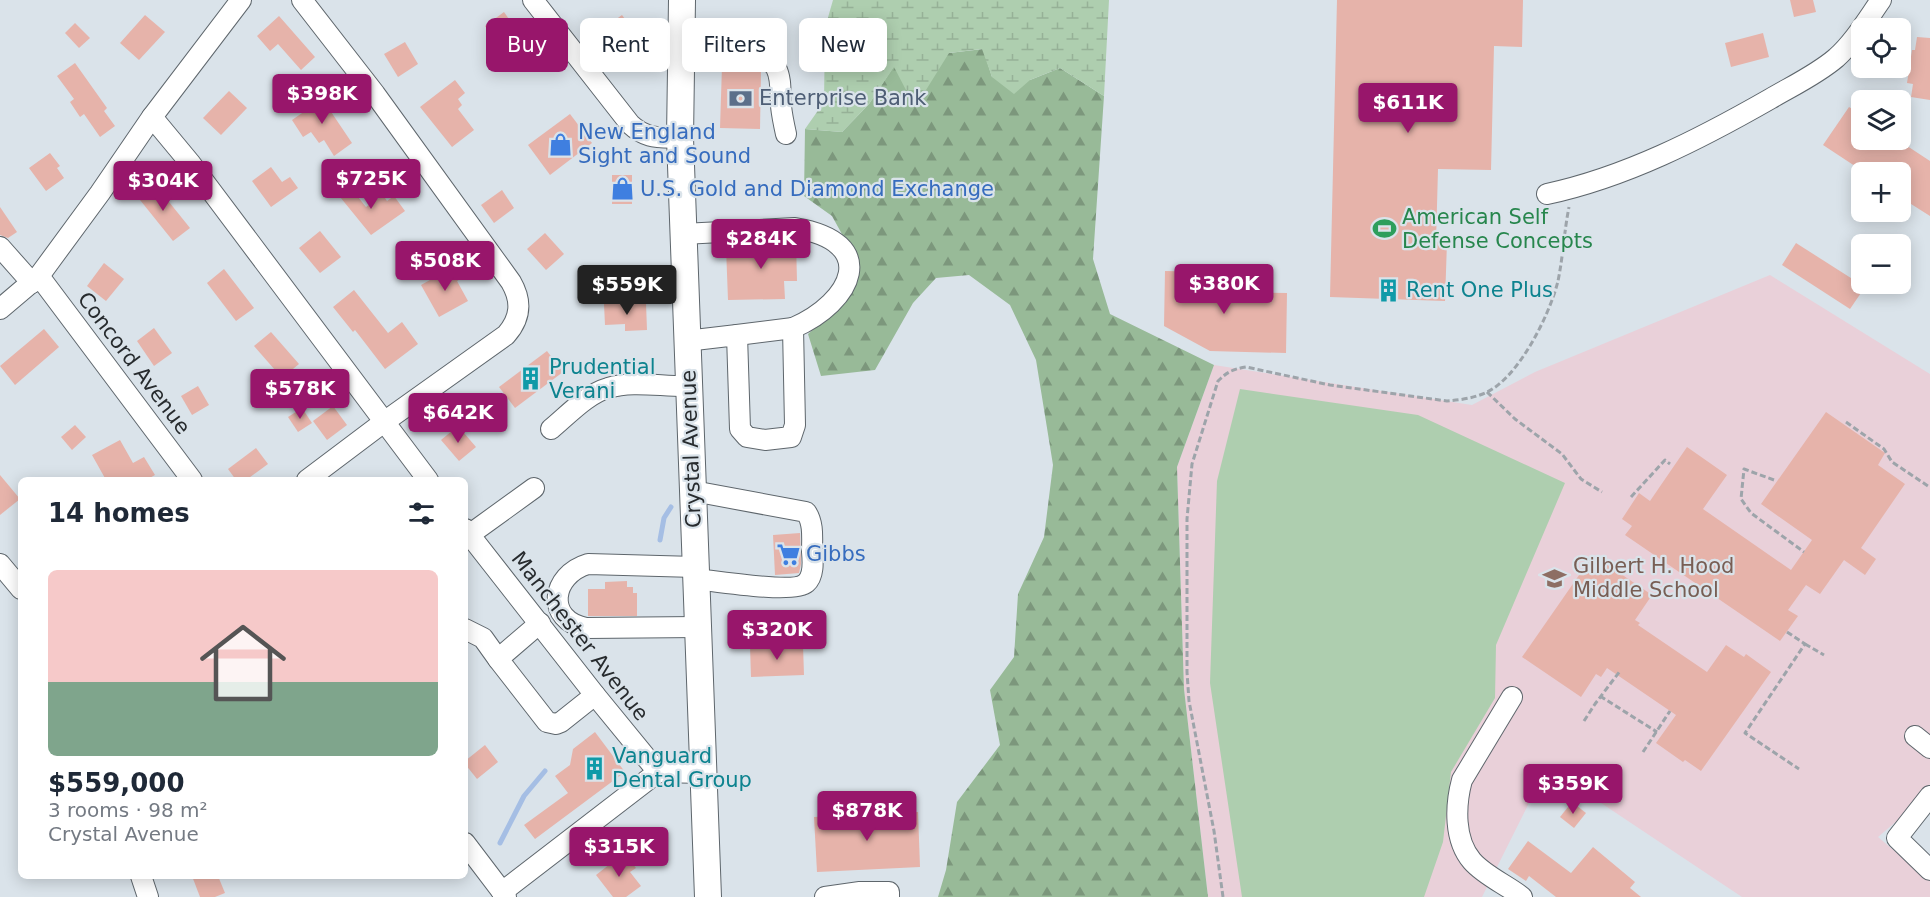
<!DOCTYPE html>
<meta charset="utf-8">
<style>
body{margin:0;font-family:"DejaVu Sans",sans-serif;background:#f2f2f3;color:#1f2937;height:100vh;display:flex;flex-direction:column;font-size:22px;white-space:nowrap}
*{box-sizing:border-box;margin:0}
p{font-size:20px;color:#747a83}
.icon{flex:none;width:33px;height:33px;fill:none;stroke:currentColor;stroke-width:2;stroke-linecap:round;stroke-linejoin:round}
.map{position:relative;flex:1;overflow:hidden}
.sheet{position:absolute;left:18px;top:477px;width:450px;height:402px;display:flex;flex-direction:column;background:#fff;border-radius:9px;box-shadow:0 3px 15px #0003}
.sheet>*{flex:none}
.top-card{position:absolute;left:486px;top:18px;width:570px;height:54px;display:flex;gap:12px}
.controls{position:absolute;left:1851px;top:18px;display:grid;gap:12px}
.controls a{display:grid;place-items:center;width:60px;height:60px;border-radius:9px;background:#fff;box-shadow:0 3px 15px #0003;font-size:30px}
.price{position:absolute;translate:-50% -51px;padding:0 14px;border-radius:6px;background:#98166b;color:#fff;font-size:20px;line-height:39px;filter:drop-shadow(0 2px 3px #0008)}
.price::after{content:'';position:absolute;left:50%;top:36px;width:18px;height:14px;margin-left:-9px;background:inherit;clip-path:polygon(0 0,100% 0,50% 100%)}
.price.current{background:#222;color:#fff}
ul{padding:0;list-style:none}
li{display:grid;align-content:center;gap:12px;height:318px;padding:0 30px}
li+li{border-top:2px solid #e0e1e3}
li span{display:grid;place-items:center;height:186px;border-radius:9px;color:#555}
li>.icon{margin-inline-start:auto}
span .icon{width:108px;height:108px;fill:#fffc;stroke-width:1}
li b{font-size:26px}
h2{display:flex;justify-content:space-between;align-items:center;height:72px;padding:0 30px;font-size:26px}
.chip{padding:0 21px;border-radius:9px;background:#fff;box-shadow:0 3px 15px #0003;font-size:21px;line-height:54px}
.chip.current{background:#98166b;color:#fff}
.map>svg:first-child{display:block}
</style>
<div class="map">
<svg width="1930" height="897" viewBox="0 0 1930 897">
<defs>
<pattern id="forest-firs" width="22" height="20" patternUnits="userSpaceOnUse" patternTransform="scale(1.5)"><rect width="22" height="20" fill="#98ba98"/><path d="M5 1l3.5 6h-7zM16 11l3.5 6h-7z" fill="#7c977c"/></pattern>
<pattern id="wetland-marsh" width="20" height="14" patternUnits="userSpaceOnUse" patternTransform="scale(1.5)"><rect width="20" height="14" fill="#aeceaf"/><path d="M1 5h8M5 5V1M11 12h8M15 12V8" fill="none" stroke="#96b197"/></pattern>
</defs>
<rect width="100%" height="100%" fill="#dae3ea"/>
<path fill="#e9d0d9" d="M1770,275L1930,374V784L1912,808L1878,837L1930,881V897H1742L1547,767L1482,897H1208L1184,689L1177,467L1214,365L1472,405L1535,372Z"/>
<path fill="#aeceaf" d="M1240,389L1418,415L1565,483L1496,645L1495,698L1451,772L1443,842L1424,897H1242L1210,683L1217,481Z"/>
<path fill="url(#forest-firs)" d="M983,49L992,77L1030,80L1060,68L1104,96L1093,259L1110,314L1214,365L1177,467L1184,689L1208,897H938L946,870L957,802L1000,745L990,690L1014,657L1018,594L1044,537L1053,465L1036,360L1010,305L969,275L936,278L913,303L875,370L821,376L808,334L835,311L856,285L854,256L832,216L804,196L805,129L842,132L869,104L894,66L949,53Z"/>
<path fill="url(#wetland-marsh)" d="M833,0H1109L1104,96L1060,68L1030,80L1014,94L992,77L982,49L949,53L926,90H906L894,67L869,104L842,132L805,129L824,102L825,28Z"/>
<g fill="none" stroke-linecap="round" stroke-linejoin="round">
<g stroke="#a5bee4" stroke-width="5">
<path d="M660,540L664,518L671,507"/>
<path d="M500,843L524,796L545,771"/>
</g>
</g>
<g fill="#e6b3aa">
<path d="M1337,0H1523L1522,47L1494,46L1491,170L1438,169L1436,242H1447L1445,301L1330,297Z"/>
<path d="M1790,0H1813L1816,12L1794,17Z"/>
<path d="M504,12L521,36L502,50L485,26Z"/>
<path d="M145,15L165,32L139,60L120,43Z"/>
<path d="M622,15L635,33L601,58L588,40Z"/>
<path d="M279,16L315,57L301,70L278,44L270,51L257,36Z"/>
<path d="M75,23L90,38L79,48L65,33Z"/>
<path d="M1763,33L1769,57L1731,67L1725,43Z"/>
<path d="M1917,37L1930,38V100L1911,97L1913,84L1907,83L1912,50H1915Z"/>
<path d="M405,42L418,64L398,77L384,54Z"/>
<path d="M75,63L107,108L104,111L115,126L100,137L84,114L80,117L70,102L74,99L57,76Z"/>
<path d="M722,66L761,71L760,129L720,128Z"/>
<path d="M455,80L465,93L458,99L462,105L458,109L474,130L452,147L420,107Z"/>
<path d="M229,91L247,108L221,135L203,118Z"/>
<path d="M319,94L352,143L334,156L324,140L319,143L311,132L303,137L292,120L305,111L301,106Z"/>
<path d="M1849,107L1862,115V140H1898L1930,161V216L1900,197V172H1864L1823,145Z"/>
<path d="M570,114L592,143L550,175L528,145Z"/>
<path d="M50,153L60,166L57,168L64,178L46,191L29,168Z"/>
<path d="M271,167L282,182L290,177L298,188L271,207L252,181Z"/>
<rect x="612" y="175" width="20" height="29"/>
<path d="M153,182L190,228L173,241L136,195Z"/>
<path d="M347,183L366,207L383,195L387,201L394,196L405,211L371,235L336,192Z"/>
<path d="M502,190L514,208L494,223L481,205Z"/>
<path d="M0,207L17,232L8,238L0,235Z"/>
<path d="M320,231L341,257L320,273L299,248Z"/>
<path d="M545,233L564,254L546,270L527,249Z"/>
<path d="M796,241L797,281H784L785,299L728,300L726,247H747L746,243Z"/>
<path d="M1796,243L1865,287L1850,309L1782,265Z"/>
<path d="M104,263L124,279L106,301L87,286Z"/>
<path d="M455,266L462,278L457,281L468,301L439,317L421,285Z"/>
<path d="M224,269L254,308L236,321L207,283Z"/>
<path d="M1165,271L1216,272V281H1225V292L1287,293L1286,353L1210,351L1164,326Z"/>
<path d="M354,290L388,333L402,322L418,344L385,369L362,339L355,330L353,332L333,307Z"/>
<path d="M646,303L647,330L625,331V324L605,325L604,304Z"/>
<path d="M154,328L172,353L154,366L137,341Z"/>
<path d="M44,329L59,347L15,385L0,366Z"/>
<path d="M271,332L299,364L282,378L254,346Z"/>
<path d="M547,351L563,372L515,408L499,387Z"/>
<path d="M198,386L209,405L192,415L181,396Z"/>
<path d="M333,406L347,425L327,440L313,421Z"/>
<path d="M302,408L312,423L298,432L288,417Z"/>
<path d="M1826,412L1885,453L1878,465L1905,484L1861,548L1876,559L1865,575L1844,560L1820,594L1806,585L1788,610L1798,616L1780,641L1625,535L1632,526L1622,519L1639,493L1650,501L1687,447L1727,475L1703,509L1791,570L1812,540L1761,504Z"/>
<path d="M75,425L86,437L72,450L61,437Z"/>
<path d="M458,426L476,447L459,461L441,440Z"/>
<path d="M120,440L133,463L144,457L155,475L146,480H106L92,455Z"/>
<path d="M256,448L268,464L246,480H236L228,469Z"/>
<path d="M0,475L20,499L0,515Z"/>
<path d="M800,533L801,564L799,573L775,575L773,535Z"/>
<path d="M1593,555L1652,595L1635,620L1640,623L1638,625L1707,672L1726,645L1744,657L1746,654L1771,672L1701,771L1685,760L1683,762L1656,743L1676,715L1607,668L1601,677L1596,674L1581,697L1522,657Z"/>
<path d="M627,581V587H633V593H637V616H588V589H605V582Z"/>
<path d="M803,645L804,675L751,677L750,646Z"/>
<path d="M595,732L625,772L535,839L524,825L568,793L555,776L570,765L573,749Z"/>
<path d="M485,745L498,762L477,779L465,764V761Z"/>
<path d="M1572,802L1586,813L1574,828L1560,817Z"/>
<path d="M918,812L920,867L817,872L814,817Z"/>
<path d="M1528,841L1571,873L1593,847L1635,882L1630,888L1641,897H1556L1529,876L1526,881L1508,869Z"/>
<path d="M624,853L636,868L630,872L641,886L626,897H613L596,875Z"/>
<path d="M192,876H218L225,893L215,897H200Z"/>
</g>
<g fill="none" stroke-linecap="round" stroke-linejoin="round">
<defs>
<g id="minor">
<path d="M302,0L375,94L511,282C522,301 521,318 506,335L384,422L307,480"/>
<path d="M533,0L630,124C646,139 658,137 680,138"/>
<path d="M713,44C716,47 719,52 723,54C739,63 766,50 776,68C782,79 780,95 781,106C782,116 784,125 786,134"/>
<path d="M152,117L191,164L428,480"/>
<path d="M1547,194C1626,177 1700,139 1770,99C1792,86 1816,75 1836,58C1854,42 1867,20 1881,0"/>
<path d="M683,234L795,228C881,242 853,302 793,328L795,425L791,437L765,440L747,437L740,429L737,335L686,341"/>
<path d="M0,247L32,283"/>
<path d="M39,276L192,480"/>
<path d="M0,309L39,276L100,193L152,117L241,0"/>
<path d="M737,335L793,328"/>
<path d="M551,429C568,415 587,394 608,388C633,380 663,387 689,386"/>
<path d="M693,491L806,512C814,523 812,539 812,552C813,562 814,576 806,583C794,594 715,581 696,579"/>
<path d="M465,529L595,695L658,772"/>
<path d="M469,535L534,488"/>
<path d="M0,564L21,589"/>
<path d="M695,567L588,564C551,575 545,620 586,628L698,627"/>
<path d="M540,623L498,659L547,722L556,724L561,722L595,695"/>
<path d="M465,629L483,638L498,659"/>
<path d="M1512,697L1462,780C1455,806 1454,840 1472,861C1485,876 1507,885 1522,897"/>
<path d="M1915,736L1930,748"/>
<path d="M1930,796L1897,838L1930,870"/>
<path d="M465,843L506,897"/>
<path d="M141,876L148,897"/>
<path d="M502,892L658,772L703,773"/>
<path d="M825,897L860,892H889V897"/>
</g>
<path id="major" d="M682,0L680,138L708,897"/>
</defs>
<use href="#minor" stroke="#5e666c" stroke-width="22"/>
<use href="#major" stroke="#5e666c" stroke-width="28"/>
<g stroke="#9da4aa" stroke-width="3" stroke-dasharray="6 3" stroke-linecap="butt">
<path d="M1487,392L1515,419L1562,454L1581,479L1602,492"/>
<path d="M1846,422L1884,449L1892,462L1928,486"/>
<path d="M1774,480L1744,469L1741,499L1751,513L1804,552"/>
<path d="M1631,497L1665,460L1670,464"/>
<path d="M1787,632L1805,644L1745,733L1799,769"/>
<path d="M1805,644L1824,655"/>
<path d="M1600,696L1657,732"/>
<path d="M1584,721L1595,704L1620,671"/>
<path d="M1643,752L1670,711"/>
<path d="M1223,897L1214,831L1189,701L1187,672V519L1192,464L1218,381C1227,372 1233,369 1246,367L1330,385L1447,401C1460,400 1475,398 1487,392C1519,377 1550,314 1558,281C1563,257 1564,232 1569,207"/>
</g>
<use href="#minor" stroke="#fff" stroke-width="20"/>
<use href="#major" stroke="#fff" stroke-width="26"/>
</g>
<defs>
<symbol id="bank-bare" viewBox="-9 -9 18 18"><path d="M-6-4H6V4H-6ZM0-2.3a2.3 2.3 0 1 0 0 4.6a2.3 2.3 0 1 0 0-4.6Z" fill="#5c6f8a" stroke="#dae3ea" stroke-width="2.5" paint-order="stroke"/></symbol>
<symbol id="shop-bare" viewBox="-9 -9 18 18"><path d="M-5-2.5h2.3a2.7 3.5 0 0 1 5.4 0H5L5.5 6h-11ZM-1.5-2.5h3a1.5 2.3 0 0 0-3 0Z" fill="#3f7fe0" stroke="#dae3ea" stroke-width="2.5" paint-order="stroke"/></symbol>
<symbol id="stadium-bare" viewBox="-9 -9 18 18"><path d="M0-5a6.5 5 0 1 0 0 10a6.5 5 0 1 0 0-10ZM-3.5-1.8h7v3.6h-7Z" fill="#2e9e5b" stroke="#dae3ea" stroke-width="2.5" paint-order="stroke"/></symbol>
<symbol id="building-bare" viewBox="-9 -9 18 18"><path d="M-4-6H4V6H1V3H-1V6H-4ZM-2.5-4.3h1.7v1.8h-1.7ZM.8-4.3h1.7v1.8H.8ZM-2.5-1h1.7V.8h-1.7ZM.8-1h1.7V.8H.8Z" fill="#0f9aa8" stroke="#dae3ea" stroke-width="2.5" paint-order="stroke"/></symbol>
<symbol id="supermarket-bare" viewBox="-9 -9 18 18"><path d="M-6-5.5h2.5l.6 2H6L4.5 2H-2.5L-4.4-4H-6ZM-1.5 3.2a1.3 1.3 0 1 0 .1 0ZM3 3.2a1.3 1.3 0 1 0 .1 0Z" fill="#3f7fe0" stroke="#dae3ea" stroke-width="2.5" paint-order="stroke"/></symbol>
<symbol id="school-bare" viewBox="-9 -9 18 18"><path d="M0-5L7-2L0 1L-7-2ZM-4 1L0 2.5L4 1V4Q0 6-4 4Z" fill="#8d6e63" stroke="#dae3ea" stroke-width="2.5" paint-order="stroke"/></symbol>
</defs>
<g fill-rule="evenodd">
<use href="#bank-bare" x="724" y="82" width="33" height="33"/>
<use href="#shop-bare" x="544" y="128" width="33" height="33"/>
<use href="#shop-bare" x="606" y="172" width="33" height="33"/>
<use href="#stadium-bare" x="1368" y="212" width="33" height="33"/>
<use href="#building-bare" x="1372" y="274" width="33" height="33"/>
<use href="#building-bare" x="514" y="362" width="33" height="33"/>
<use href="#supermarket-bare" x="772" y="538" width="33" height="33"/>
<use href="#school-bare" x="1538" y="562" width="33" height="33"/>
<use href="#building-bare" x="578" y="752" width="33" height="33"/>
</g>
<g text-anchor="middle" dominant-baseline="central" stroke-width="4.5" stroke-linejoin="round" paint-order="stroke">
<g font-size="21" fill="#4e5e75" stroke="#dae3ea" text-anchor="start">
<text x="759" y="98">Enterprise Bank</text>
</g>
<g font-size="21" fill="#366cbe" stroke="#dae3ea" text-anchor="start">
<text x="578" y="132">New England<tspan x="578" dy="24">Sight and Sound</tspan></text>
<text x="640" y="189">U.S. Gold and Diamond Exchange</text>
<text x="806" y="554">Gibbs</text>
</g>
<g font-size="21" fill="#27864d" stroke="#dae3ea" text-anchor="start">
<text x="1402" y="217">American Self<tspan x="1402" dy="24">Defense Concepts</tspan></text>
</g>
<g font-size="21" fill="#0d838f" stroke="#dae3ea" text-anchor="start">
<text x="1406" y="290">Rent One Plus</text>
<text x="549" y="367">Prudential<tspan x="549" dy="24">Verani</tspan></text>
<text x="612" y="756">Vanguard<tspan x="612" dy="24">Dental Group</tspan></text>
</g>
<g font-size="21" fill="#272b2e" stroke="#dae3ea">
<text transform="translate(134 363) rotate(53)">Concord Avenue</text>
<text transform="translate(691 449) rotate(-92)">Crystal Avenue</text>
<text transform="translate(580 636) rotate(52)">Manchester Avenue</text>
</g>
<g font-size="21" fill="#785e54" stroke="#dae3ea" text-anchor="start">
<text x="1573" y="566">Gilbert H. Hood<tspan x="1573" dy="24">Middle School</tspan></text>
</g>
</g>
</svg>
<div class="controls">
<a><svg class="icon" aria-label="locate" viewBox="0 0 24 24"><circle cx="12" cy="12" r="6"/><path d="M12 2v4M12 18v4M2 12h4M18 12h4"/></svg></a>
<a><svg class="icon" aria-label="layers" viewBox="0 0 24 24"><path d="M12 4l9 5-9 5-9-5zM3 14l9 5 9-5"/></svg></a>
<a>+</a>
<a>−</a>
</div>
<b class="price" style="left:322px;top:125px">$398K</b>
<b class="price" style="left:1408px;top:134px">$611K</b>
<b class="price" style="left:371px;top:210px">$725K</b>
<b class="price" style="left:163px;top:212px">$304K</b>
<b class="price" style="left:761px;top:270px">$284K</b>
<b class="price" style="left:445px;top:292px">$508K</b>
<b class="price" style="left:1224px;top:315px">$380K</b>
<b class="price current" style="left:627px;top:316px">$559K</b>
<b class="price" style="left:300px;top:420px">$578K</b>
<b class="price" style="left:458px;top:444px">$642K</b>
<b class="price" style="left:777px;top:661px">$320K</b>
<b class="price" style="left:1573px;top:815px">$359K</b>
<b class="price" style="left:867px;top:842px">$878K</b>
<b class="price" style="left:619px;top:878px">$315K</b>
<div class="top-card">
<a class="chip current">Buy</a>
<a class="chip">Rent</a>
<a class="chip">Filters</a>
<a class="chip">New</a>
</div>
<section class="sheet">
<h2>14 homes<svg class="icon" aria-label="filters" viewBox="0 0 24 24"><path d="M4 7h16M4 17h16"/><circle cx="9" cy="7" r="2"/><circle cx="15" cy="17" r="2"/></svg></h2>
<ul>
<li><span style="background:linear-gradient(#f6c9c9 60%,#7fa58c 0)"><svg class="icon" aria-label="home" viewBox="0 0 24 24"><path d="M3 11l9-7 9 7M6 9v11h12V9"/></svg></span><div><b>$559,000</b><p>3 rooms · 98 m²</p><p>Crystal Avenue</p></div></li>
</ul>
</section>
</div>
